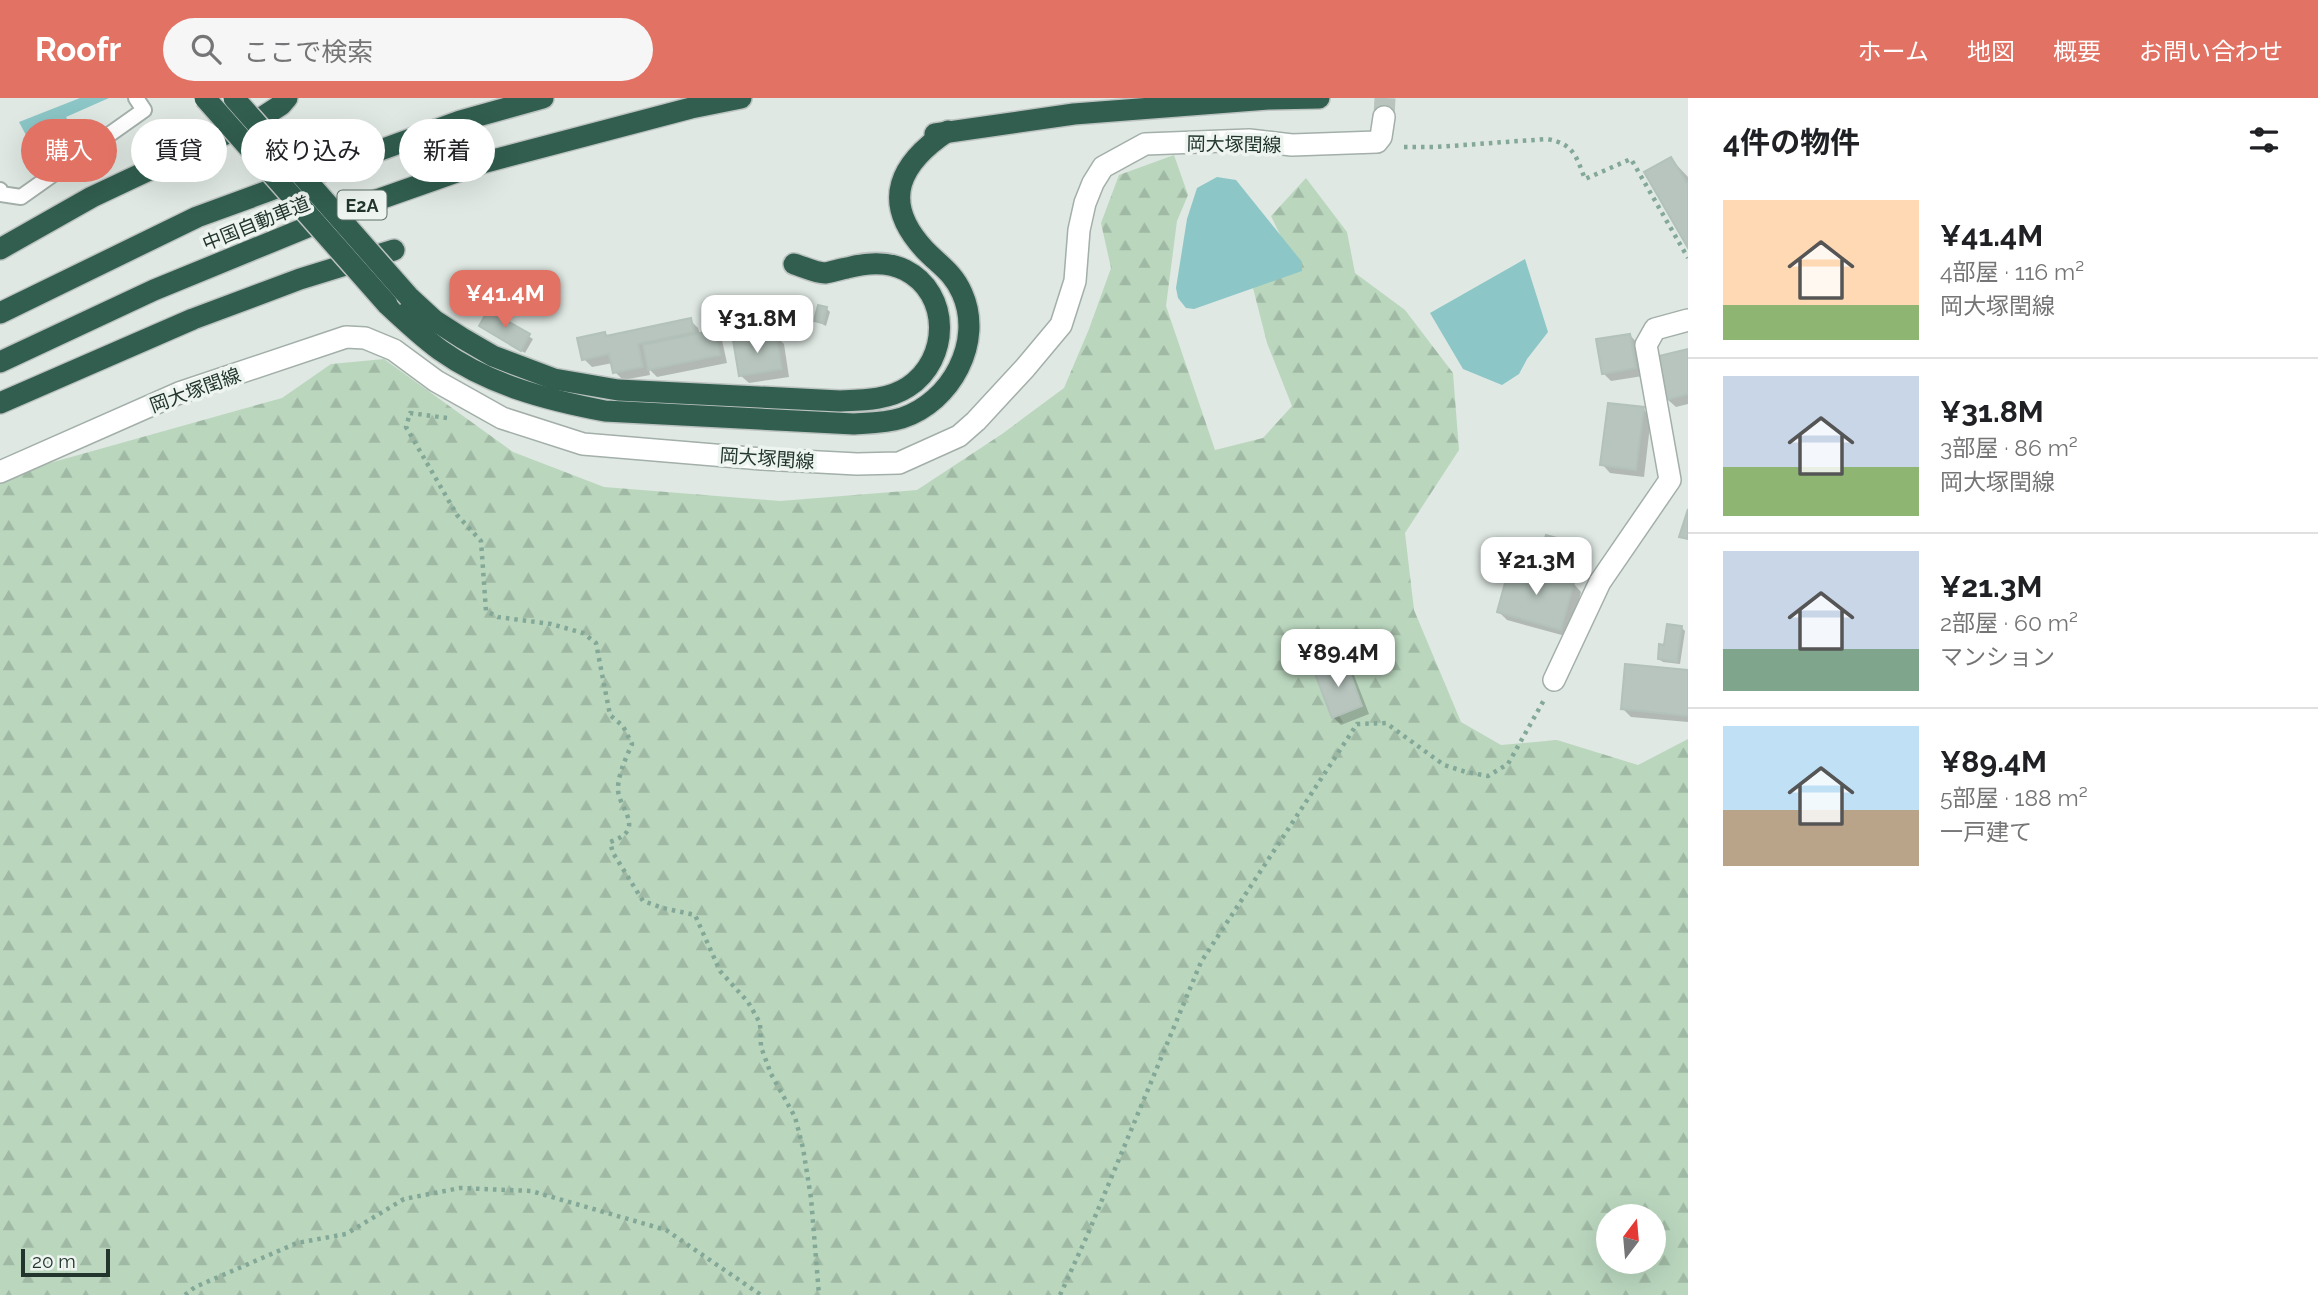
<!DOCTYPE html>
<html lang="ja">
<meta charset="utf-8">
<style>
body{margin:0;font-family:Raleway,"Noto Sans JP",sans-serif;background:#f6f6f6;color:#202124;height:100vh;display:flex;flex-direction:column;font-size:26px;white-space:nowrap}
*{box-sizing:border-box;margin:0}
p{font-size:23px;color:#757577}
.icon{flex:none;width:38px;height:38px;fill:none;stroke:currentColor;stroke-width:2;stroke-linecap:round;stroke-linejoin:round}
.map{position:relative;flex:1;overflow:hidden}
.details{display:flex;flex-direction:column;background:#fff;width:630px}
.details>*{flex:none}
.banner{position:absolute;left:21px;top:21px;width:665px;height:63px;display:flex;gap:14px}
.needle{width:46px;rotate:16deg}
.buttons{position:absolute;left:1596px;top:1106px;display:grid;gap:14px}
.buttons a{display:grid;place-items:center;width:70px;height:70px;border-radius:50%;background:#fff;box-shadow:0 7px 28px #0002;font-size:35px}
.scale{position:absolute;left:21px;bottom:18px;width:89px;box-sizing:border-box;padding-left:7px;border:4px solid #22362e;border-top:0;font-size:19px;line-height:24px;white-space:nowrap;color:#22362e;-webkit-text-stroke:5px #eef5f1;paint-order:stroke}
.price{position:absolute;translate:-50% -60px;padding:0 16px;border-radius:14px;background:#fff;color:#222;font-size:23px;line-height:46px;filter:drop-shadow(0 2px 4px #0008)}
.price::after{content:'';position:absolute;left:50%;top:42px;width:21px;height:16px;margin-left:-10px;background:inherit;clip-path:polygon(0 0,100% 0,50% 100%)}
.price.current{background:#e17264;color:#fff}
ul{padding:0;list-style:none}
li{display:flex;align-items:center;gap:21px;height:175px;padding:0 35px}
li+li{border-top:2px solid #e0e0e0}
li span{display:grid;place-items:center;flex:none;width:196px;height:140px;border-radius:0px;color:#555}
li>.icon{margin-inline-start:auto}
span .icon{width:84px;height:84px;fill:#fffc;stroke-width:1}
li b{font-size:30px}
h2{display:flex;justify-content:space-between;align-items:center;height:84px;padding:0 35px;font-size:30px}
.tag{padding:0 24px;border-radius:32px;background:#fff;box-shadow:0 7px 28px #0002;font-size:24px;line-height:63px}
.tag.current{background:#e17264;color:#fff}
header{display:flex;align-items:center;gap:42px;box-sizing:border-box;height:98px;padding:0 35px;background:#e17264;color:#fff}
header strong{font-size:33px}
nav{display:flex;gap:38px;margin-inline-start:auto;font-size:24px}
.search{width:490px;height:63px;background:#f6f6f6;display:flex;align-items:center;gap:18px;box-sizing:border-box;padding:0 24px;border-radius:38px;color:#757577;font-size:26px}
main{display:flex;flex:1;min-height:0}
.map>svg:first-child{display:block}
</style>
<header>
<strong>Roofr</strong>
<div class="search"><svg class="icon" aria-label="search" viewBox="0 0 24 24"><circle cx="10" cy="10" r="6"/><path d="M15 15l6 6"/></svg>ここで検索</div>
<nav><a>ホーム</a><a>地図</a><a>概要</a><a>お問い合わせ</a></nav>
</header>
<main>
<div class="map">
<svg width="1688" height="1197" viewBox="0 0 1688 1197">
<defs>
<pattern id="forest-firs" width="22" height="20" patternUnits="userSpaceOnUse" patternTransform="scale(1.75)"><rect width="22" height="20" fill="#bad7be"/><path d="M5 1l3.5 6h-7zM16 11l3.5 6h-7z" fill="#a0b9a4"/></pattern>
</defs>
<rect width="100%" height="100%" fill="#dfe8e3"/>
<path fill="url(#forest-firs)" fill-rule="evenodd" d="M1174,57L1188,97L1177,123L1166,208L1215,352L1263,340L1292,308L1267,245L1253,190L1286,149L1271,118L1306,80L1347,134L1355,175L1405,212L1453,275L1459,352L1405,435L1414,512L1461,624L1501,647L1557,642L1638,667L1688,641V1197H0V382L14,375L282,300L331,266L384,261L513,354L604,389L780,403L917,392L1002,336L1064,290L1089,231L1111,170L1101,125L1119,77ZM1608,1118H1654V1164H1608Z"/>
<g fill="#8cc6c7">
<path d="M80,0H109L66,19L74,33L36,56L19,24Z"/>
<path d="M1217,79L1236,82L1302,164V173L1194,211L1186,210L1178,200L1176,190L1187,121L1197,90Z"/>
<path d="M1525,161L1548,234L1527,261L1519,276L1502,287L1463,271L1430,215Z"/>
</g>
<g fill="#0003">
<path d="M1671,61L1688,79V146L1646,75Z"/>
<path d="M826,210L830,214L826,228L816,223Z"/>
<path d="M489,214L533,241L525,255L484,231Z"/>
<path d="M690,222L698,230L700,237L714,234L722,242L727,265L657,279L649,271L650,277L623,282L615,274L613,265L592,269L584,261L604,236L608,239Z"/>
<path d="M775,237L784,246L789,279L749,285L740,277Z"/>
<path d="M1630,237L1638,246L1643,278L1611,283L1603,275Z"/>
<path d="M1688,253V306L1676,309L1667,301L1657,260Z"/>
<path d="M1643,311L1651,319L1644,379L1610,375L1602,366Z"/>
<path d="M1577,448L1580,452L1573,477L1543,468L1539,465Z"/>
<path d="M1573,485L1581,494L1569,539L1507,522L1499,514Z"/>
<path d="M1681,529L1685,533L1680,566L1663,564L1659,561Z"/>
<path d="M1344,564L1352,572L1369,616L1341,627L1333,619Z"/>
<path d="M1627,568L1688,574V624L1631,619L1623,611Z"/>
</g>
<g fill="#b7c5be" stroke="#b2c1b9" stroke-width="2">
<path d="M1671,59L1688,87V150L1644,74Z"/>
<path d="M818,207L827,209L823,225L814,223Z"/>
<path d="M488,212L530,236L521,253L479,228Z"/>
<path d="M691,220L694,234L638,246L643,269L613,275L609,256L582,262L577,240L605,234L606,238Z"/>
<path d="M715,232L720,257L648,272L643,247Z"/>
<path d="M776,236L782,271L739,278L733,242Z"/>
<path d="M1630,236L1636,270L1602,276L1596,241Z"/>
<path d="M1688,251V296L1666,302L1655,259Z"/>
<path d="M1608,305L1644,309L1636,372L1600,367Z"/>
<path d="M1688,411V441L1679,439Z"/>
<path d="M1546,437L1578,446L1569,475L1537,465Z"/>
<path d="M1510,467L1574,484L1561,532L1497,514Z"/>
<path d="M1667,526L1682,528L1677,564L1658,561L1659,546L1664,547Z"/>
<path d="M1345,562L1362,608L1332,620L1314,573Z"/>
<path d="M1625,566L1688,572V618L1621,611Z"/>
</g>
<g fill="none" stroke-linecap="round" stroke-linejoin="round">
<path stroke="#b9c4bf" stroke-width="21" stroke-dasharray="21 10" stroke-linecap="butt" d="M1384,19L1385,0"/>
<defs>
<path id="lane" d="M0,92L1,96L21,99L144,12L136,0"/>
<g id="street">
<path d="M0,374L179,295L346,239L365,240L394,252L436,283L502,320L583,346L762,361L857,366L899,365L959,338L976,323L1025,270L1061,227L1075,183L1079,132L1085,105L1093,85L1103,69L1145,46L1249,42L1292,47L1377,44L1381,39L1384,19"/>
<path d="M1554,582L1600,484L1670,382L1646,247L1655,231L1688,222"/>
</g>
<g id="highway">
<path d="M935,36L1074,16L1268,1L1319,0"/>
<path d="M0,151L92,99L264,18L281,7L287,0"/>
<path d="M409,199L434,222L462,240L493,258L554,281L618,292L840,303C864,302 888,302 908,289C950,262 951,195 905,172C887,163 865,165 847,170C840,171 832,174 825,175C816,175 804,169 794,166"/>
<path d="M387,206C404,222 421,238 440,252C489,287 547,302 605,313L854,326C870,325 886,325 902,320C951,304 984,244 962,195C953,174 939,167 924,151C880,103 900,65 948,33"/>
<path d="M0,215L197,119L460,23L543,0"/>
<path d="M0,264L154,192L354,110L482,65L691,10L741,0"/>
<path d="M0,305L193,221L300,181L394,152"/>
</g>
</defs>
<use href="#lane" stroke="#a3afa9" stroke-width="18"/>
<use href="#street" stroke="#a3afa9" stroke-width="24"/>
<use href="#highway" stroke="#bdc3c0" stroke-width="24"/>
<g stroke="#83a897" stroke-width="4.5" stroke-dasharray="3.5 5" stroke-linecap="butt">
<path d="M1404,49H1436L1547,41C1574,46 1576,58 1585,81L1631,61L1688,160"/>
<path d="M447,320L410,315L406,329L457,417L481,443L486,513L498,519L551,526L583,535L596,545L610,617L623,628L632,646C626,660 619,674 618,689C616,709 649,731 610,744L613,755L643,803L663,810L695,817L720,873L748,904L760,925L761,949L771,976L795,1019L803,1050L811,1100L819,1197"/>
<path d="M185,1197L195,1189L297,1145L346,1136L404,1101L460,1090L531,1093L666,1132L761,1197"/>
<path d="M1060,1197L1087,1138L1201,864L1357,626L1386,625L1444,667L1466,674L1488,678L1508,666L1544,602"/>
</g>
<use href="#lane" stroke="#fff" stroke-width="14"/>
<use href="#street" stroke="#fff" stroke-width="21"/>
<use href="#highway" stroke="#315e4f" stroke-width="21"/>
<defs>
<g id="highway-bridge">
<path d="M205,0L387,206"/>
<path d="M234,0L409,199"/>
</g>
</defs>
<use href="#highway-bridge" stroke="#bdc3c0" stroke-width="24" stroke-linecap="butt"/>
<use href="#highway-bridge" stroke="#315e4f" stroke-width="21"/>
</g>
<g text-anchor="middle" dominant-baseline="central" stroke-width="7" stroke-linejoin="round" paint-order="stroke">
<rect fill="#eef5f1" stroke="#5f6f68" stroke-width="2" x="337.5" y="92.5" width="49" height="29" rx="5"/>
<g font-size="18" font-weight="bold" fill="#22362e">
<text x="362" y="107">E2A</text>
</g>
<g font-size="19" fill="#22362e" stroke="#eef5f1">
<text transform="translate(1234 46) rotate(1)">岡大塚閏線</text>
<text transform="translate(256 125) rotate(-22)">中国自動車道</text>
<text transform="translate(195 292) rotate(-20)">岡大塚閏線</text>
<text transform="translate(767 360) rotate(4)">岡大塚閏線</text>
</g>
</g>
</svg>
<div class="buttons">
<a><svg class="needle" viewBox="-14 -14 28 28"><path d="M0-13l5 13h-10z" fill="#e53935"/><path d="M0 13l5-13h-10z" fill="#757577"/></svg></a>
</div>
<div class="scale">20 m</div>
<b class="price current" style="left:505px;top:232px">¥41.4M</b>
<b class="price" style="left:757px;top:257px">¥31.8M</b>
<b class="price" style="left:1536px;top:499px">¥21.3M</b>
<b class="price" style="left:1338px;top:591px">¥89.4M</b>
<div class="banner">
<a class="tag current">購入</a>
<a class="tag">賃貸</a>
<a class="tag">絞り込み</a>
<a class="tag">新着</a>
</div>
</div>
<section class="details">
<h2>4件の物件<svg class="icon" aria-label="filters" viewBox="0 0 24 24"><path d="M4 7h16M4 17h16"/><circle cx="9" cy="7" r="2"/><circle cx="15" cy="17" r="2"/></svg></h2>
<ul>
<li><span style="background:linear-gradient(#ffd9b3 75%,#8fb573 0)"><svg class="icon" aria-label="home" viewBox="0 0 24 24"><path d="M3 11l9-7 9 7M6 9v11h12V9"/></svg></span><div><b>¥41.4M</b><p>4部屋 · 116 m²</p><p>岡大塚閏線</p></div></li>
<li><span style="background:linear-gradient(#c9d6e8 65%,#8fb573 0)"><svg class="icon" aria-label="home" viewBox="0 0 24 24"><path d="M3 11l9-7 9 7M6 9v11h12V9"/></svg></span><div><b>¥31.8M</b><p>3部屋 · 86 m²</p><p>岡大塚閏線</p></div></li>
<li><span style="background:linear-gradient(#c9d6e8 70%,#7fa58c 0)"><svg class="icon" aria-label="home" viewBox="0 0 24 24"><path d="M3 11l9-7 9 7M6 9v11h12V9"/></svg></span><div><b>¥21.3M</b><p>2部屋 · 60 m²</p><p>マンション</p></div></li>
<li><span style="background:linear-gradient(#bfe0f5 60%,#b9a48a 0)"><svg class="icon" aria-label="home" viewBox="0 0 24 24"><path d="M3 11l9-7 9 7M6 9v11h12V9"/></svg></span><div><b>¥89.4M</b><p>5部屋 · 188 m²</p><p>一戸建て</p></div></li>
</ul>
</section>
</main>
